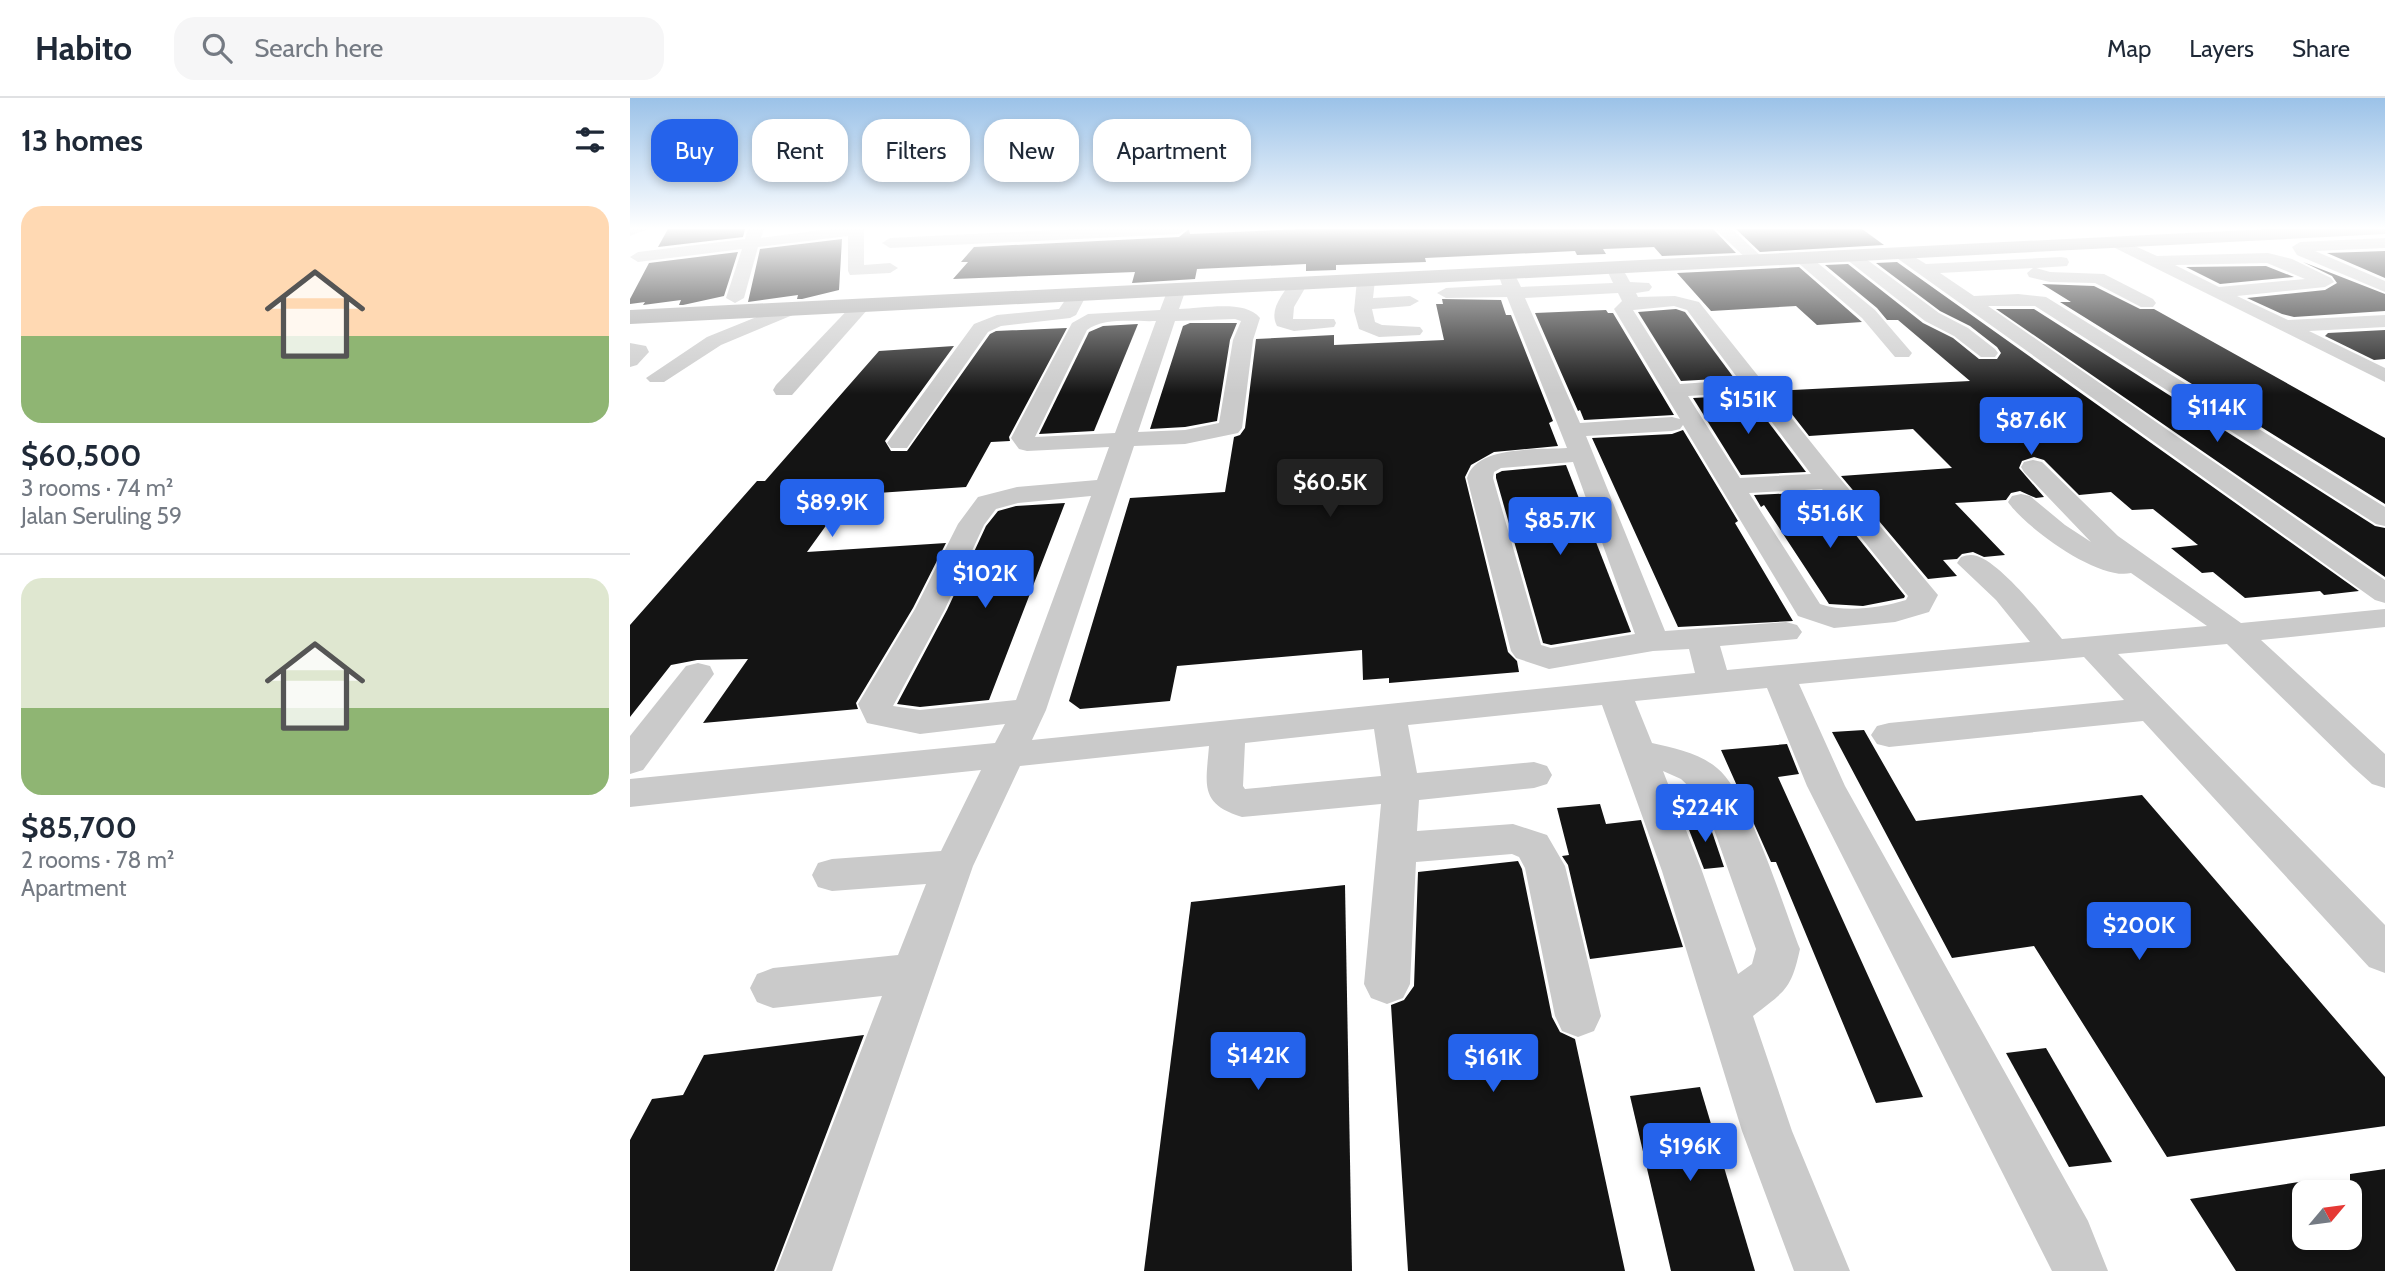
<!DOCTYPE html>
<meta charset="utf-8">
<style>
body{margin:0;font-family:Cabin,sans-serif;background:#f6f6f7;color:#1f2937;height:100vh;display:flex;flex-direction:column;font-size:26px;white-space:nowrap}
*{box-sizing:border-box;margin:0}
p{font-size:23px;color:#747a83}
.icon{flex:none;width:38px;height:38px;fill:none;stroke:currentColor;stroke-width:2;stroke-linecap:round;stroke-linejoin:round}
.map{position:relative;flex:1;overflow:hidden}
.details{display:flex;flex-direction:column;background:#fff;width:630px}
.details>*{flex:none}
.banner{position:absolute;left:21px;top:21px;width:665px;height:63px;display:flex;gap:14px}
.needle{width:46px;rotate:61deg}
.controls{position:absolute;left:1662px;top:1082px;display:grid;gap:14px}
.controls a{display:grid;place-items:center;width:70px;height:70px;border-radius:14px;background:#fff;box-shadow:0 4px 10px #0003;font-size:35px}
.price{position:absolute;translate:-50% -60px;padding:0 16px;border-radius:7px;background:#2563eb;color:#fff;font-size:23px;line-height:46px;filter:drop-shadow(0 2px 4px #0008)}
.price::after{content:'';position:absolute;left:50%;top:42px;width:21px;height:16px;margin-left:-10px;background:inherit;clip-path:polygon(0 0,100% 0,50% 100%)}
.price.active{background:#222;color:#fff}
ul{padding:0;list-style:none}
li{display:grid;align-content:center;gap:14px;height:371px;padding:0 21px}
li+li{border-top:2px solid #e0e1e3}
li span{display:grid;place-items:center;height:217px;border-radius:21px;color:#555}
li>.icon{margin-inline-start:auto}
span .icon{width:126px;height:126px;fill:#fffc;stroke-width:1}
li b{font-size:30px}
h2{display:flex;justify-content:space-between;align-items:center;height:84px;padding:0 21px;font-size:30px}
.tag{padding:0 24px;border-radius:21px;background:#fff;box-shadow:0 4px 10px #0003;font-size:24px;line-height:63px}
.tag.active{background:#2563eb;color:#fff}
header{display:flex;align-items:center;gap:42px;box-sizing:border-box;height:98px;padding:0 35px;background:#fff;border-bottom:2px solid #e0e1e3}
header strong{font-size:33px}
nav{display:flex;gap:38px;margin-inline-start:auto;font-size:24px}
.search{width:490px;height:63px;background:#f6f6f7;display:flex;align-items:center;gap:18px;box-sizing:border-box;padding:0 24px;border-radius:21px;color:#747a83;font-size:26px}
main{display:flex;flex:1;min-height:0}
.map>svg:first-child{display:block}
</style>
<header>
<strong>Habito</strong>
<div class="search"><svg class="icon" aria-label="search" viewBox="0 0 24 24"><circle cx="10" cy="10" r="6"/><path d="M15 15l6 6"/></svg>Search here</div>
<nav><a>Map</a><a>Layers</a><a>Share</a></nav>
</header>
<main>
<section class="details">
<h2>13 homes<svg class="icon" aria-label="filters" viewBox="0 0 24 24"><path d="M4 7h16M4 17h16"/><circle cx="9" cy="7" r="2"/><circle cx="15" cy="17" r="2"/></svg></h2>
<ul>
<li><span style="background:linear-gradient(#ffd9b3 60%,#8fb573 0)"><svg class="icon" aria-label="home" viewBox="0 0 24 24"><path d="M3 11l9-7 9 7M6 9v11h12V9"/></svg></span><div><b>$60,500</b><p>3 rooms · 74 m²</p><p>Jalan Seruling 59</p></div></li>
<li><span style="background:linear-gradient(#dfe7d0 60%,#8fb573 0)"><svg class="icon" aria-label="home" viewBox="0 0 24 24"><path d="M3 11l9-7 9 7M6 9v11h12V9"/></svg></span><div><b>$85,700</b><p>2 rooms · 78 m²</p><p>Apartment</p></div></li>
</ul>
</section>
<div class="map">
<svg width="1755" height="1173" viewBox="0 0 1755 1173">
<rect width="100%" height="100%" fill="#fff"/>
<g fill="#141414">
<path d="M38,131H115L113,139L28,149Z"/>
<path d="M559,131L560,136L670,131H1083L1106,155L1032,158L1024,149L973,151L976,156L947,157L945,153L795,160L796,164L706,167V172L676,173V166L567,171L565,181L502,185L505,174L323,181L338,164H331L344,149L549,139Z"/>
<path d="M1106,131H1232L1254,147L1130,154Z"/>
<path d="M212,141L209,192L172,201H167L168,197L118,204L130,151Z"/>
<path d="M1755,153V180L1697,155Z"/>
<path d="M108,154L94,198L53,207H49L51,202L13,207L15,204L0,206V201L19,165Z"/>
<path d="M1267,164L1729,493L1694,497L1690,493L1615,500L1583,474L1572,475L1541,450L1568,447L1523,411L1502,412L1481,394L1449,397L1414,362L1404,359L1392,363L1389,370L1414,399L1406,400L1390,393L1381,395L1376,402L1325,405L1375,457L1354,459L1343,454L1332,456L1327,461L1313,462L1327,478L1298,481L1211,378L1322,370L1283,331L1179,338L1144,293L1340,283L1268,222H1257L1247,210L1195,167L1218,166L1293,225L1323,240L1349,261H1367L1371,255L1367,249L1340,228L1310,213L1246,165Z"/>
<path d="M1673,164L1755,196V213L1664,219L1652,216L1617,200L1695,192L1707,185L1702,178Z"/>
<path d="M1636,168L1664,179L1590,186L1556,169Z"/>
<path d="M1169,169L1232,224L1187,227L1166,208L1081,213L1047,175Z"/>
<path d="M1412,186L1464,188L1510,211H1524L1755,340V406L1430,204H1441Z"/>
<path d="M812,201L871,202L876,217H881L923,323L919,325L928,348L864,354L841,367L835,379L878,554L887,563L889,574L759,585V580L733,582L732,552L547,568L540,603L450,611L439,603L500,400L595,394L604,339L610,337L615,330L626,241L704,237V247L814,242L806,206H813Z"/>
<path d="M1046,211L1055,214L1104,280L1051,283L1008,214Z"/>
<path d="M1366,211H1404L1745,428L1755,430V479Z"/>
<path d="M976,212L978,215H983L1044,317L954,322L950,312L948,313L905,215Z"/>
<path d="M560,225H607L600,242L587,323L555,329L520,331L553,228Z"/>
<path d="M508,226L464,333L409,336L459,234L473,228Z"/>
<path d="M437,230L379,339L380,343L361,344L336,389L218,397L177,454L316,445L283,510L226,605L228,611L73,625L118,561L67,562L41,567L0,619V527L127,383H135L249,253L324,248L255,343L261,353H277L360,236L366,233Z"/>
<path d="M1755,232V261L1744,262L1695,238L1698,235Z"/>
<path d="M1118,297L1176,374L1111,377L1063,300Z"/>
<path d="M1053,332L1108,423L1105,425L1163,523L1048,529L962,340L1042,336Z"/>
<path d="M936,367L1001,534L921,547L913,545L866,380V376L872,373Z"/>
<path d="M1191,394L1275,498L1274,500L1233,508L1199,506L1134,407L1131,409L1124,397Z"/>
<path d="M435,405L359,602L290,609L267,606L317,512L356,428L368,413L386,408Z"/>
<path d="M1234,632L1286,723L1512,697L1755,979V1028L1537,1059L1404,848L1322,860L1202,634Z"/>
<path d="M1157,646L1169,676L1148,679L1293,999L1246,1005L1146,764H1141L1091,652Z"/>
<path d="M970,706L976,726L1011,722L1053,849L960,861L938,767L932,758L939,757L927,710Z"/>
<path d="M1078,722L1094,769L1074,771L1056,724Z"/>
<path d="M888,763L892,771L922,919L930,934L945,941L995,1173H778L761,907L774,902L784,888L788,774Z"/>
<path d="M715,787L722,1173H514L561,804Z"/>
<path d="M234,937L144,1173H0V1042L22,1001L53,997L74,957Z"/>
<path d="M1416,950L1482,1064L1439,1069L1376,955Z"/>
<path d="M1070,989L1125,1173H1041L1000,998Z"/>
<path d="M1755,1071V1173H1606L1560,1101L1675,1083V1139H1720V1076Z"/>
</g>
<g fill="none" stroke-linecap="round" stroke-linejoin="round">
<g fill="#cacaca" fill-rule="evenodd">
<path d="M0,131H18L0,138Z"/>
<path d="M118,131H134L131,140L200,131H234V167L260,165L268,170L260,175L220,177L218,173V138L128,149L114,200L105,205L96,200L112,151L8,164L0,159L8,154L115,141Z"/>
<path d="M446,131H556L549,136L260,150L252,145L260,140Z"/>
<path d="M1085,131H1102L1135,162L1127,167L1121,165Z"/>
<path d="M1487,140L1527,158L1638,155L1662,161L1701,180L1704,184L1695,189L1607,198L1658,222L1755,217V229L1679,233L1755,270V284L1481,148L1479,145L1481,142ZM1637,165L1675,181L1589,189L1545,167Z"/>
<path d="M1755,140V150L1685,153L1755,183V194L1667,157L1662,149L1670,144Z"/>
<path d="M1270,150L1296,166L1431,159L1437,160L1439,164L1437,168L1406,170L1420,174L1474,176L1523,201L1526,205L1523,209H1511L1465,185L1420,184L1399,179L1397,175L1403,170L1310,175L1344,198L1388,196L1416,199L1755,409V428L1746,426L1405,208H1358L1755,482V505L1745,502L1264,158L1262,155L1264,152Z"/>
<path d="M1222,153L1228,155L1309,215L1338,230L1365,251L1368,255L1365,259H1351L1324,238L1295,223L1216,161L1214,158L1216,155Z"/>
<path d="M1172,155L1178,157L1245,212L1282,255L1279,259H1265L1232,220L1166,163L1164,160Z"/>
<path d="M984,165L990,166L1000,184L1019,185L1022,189L1019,193L1006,195L1008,199L1045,198L1069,204L1208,378L1308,497L1299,514L1265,524L1204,530L1168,518L1053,327L1050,331L1042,333L956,338L1035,533L1156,524L1167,527L1172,534L1167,541L1090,548L1097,572L1400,544L1366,502L1327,465L1331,459C1337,457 1341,456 1347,458C1372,466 1414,520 1432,541L1577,528L1501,475C1469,483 1396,430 1378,404L1382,398L1391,396L1400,398L1435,427L1461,444L1394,374L1391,369L1394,364L1403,362L1412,364L1488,438L1611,525L1755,511V529L1631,542L1755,656V690L1742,686L1723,669L1597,546L1488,556L1755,827V875L1739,869L1513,623L1259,649L1247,646L1241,637L1247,628L1259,625L1494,602L1454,559L1169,586L1215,688L1458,1123L1478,1173H1422L1177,688L1137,590L1005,603L1022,645C1044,650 1069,655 1087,670C1119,696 1153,808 1170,851C1161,892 1155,893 1123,918L1162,1033L1220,1173H1164L1112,1033L1032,773L972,607L778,627L787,675L904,664L917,668L922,677L917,686L904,690L789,702L787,733L883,726L917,737L935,768L971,918L964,933L948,939L932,933L925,918L895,770L889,759L882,756L786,764L780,886L773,900L757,906L741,900L734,886L751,706L612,719C569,706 576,687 579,648L390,668L343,768L202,1173H146L252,898L143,910L127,904L120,890L127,876L143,870L268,857L296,786L202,793L188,789L182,777L188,765L202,761L311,753L351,672L0,709V681L365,645L375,626L290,636L237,625L228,606L285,511L328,426L348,399L387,389L467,382L479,349L397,353L389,351L381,340L442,225L458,216L530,212L538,191L547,186L556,191L549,211C571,211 615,201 630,220L623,242L612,330L608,335L555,346L504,348L416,612L402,642L1065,575L1059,551L1023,553L919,571L886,560L881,553L837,380C846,347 909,352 937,350L877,199L816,200L807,195L816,190L872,187L868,175L876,170L882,171L891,189L983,185L976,170ZM988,195L992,203L984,211L1050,321L1042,319L950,325L895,200ZM1044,208L1057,212L1109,282L1050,286L1003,212ZM605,221L611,223L603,242L589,325L555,332L508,334L545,223ZM526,223L485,335L405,339L457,232C474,219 506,224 526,223ZM1119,294L1181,376L1110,380L1058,298ZM943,364L1005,536L921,550L911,547L863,380L864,374L871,370ZM1192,391L1278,498L1276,502C1250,510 1216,515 1190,506L1119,395ZM461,398L386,602L290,612L263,608L315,511L354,427L366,411L388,405ZM744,631L751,678L615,691L613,688L615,645ZM1033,673L1051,681L1074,703L1126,851L1122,866L1108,876L1072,773Z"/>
<path d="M736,177L745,182L743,200L780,198L789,203L780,208L742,211L745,224L752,227L790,229L793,233L790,237L749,239L729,231L724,213L727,182Z"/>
<path d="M669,180L678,185L664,209L663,221H704L706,225L704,229L664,233L647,228C638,211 654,195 663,181Z"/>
<path d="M448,191L457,196L446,217L440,220L371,228L358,234L277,350H261L257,345L344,226L367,217L429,211L442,192Z"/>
<path d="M232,202L241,207L238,211L162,297H146L143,292L146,287L226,203Z"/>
<path d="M164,204L173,210L170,214L91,247L34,284H20L16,280L77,239Z"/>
<path d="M0,245L16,248L19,254L7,267L0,269Z"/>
<path d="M68,565L80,568L84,576L13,672L0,676V638L56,568Z"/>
</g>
<path fill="#a5a5a5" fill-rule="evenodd" d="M1638,131H1755V136L0,226V212Z"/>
</g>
<linearGradient id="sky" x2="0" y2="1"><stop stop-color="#9bc2e8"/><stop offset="0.44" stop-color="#fff"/><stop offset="1" stop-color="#fff" stop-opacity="0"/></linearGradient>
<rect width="1755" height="296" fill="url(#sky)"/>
</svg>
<div class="controls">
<a><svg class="needle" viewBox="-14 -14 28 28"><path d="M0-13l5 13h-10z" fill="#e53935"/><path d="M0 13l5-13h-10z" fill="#747a83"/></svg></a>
</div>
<b class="price" style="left:1118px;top:338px">$151K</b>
<b class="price" style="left:1587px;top:346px">$114K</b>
<b class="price" style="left:1401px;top:359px">$87.6K</b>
<b class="price active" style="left:700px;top:421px">$60.5K</b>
<b class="price" style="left:202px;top:441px">$89.9K</b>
<b class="price" style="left:1200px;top:452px">$51.6K</b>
<b class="price" style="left:930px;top:459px">$85.7K</b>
<b class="price" style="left:355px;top:512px">$102K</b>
<b class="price" style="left:1075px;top:746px">$224K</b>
<b class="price" style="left:1509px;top:864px">$200K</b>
<b class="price" style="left:628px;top:994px">$142K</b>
<b class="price" style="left:863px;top:996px">$161K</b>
<b class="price" style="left:1060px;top:1085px">$196K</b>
<div class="banner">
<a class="tag active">Buy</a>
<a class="tag">Rent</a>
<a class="tag">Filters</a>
<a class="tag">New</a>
<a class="tag">Apartment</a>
</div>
</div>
</main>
